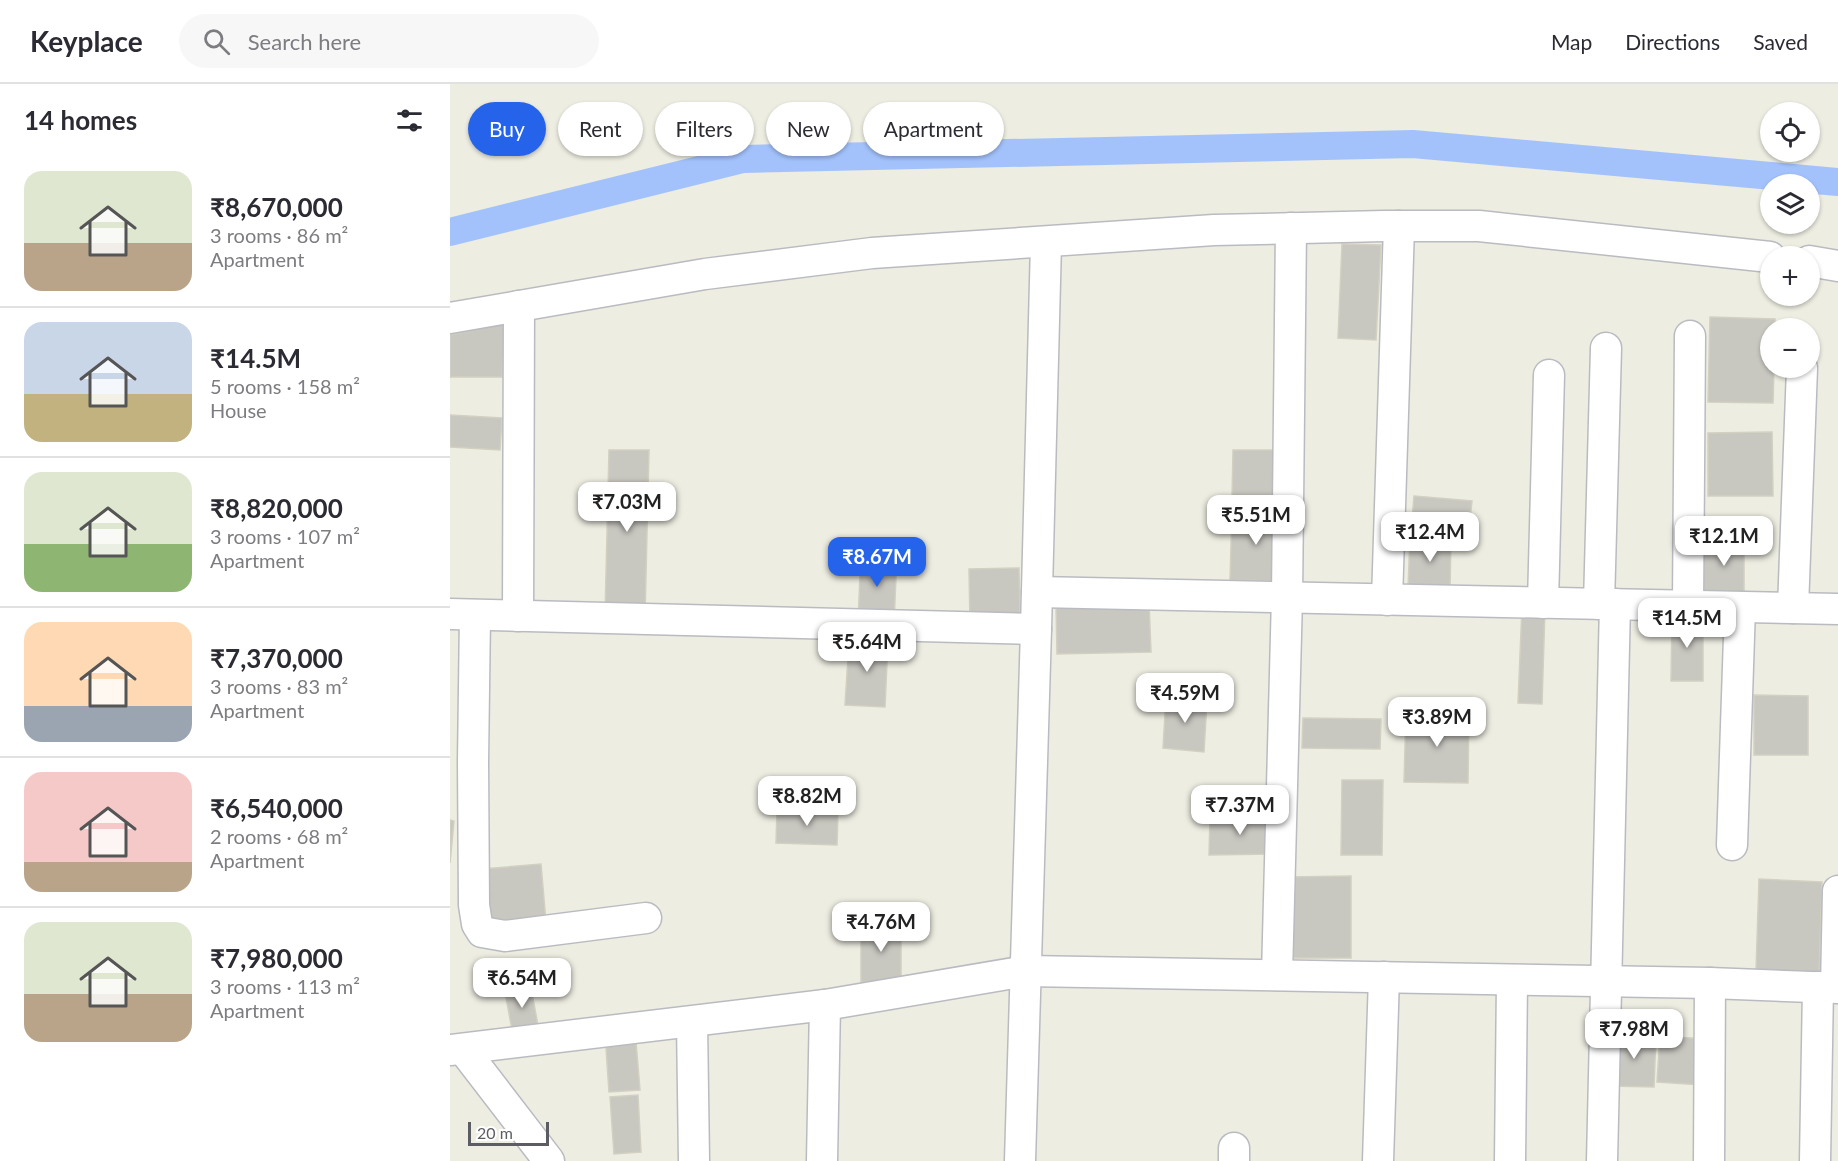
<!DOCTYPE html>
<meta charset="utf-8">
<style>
body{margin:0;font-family:Lato,sans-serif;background:#f7f7f7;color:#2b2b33;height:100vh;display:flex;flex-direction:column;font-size:22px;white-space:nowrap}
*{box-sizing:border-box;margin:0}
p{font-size:20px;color:#7c7c81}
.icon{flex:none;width:33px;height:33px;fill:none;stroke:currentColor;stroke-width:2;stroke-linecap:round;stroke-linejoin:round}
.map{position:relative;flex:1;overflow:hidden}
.drawer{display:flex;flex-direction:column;background:#fff;width:450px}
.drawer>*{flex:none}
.top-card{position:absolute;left:18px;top:18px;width:570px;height:54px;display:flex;gap:12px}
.buttons{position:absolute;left:1310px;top:18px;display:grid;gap:12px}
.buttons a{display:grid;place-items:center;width:60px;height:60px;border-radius:50%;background:#fff;box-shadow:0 2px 4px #0004;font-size:30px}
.scale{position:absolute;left:18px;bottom:15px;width:81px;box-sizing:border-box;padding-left:6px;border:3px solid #5b5d63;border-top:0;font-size:16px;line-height:21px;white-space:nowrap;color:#5b5d63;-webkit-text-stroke:4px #fff;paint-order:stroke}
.price{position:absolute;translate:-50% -51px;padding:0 14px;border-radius:12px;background:#fff;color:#222;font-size:20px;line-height:39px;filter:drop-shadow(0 2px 3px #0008)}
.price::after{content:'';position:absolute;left:50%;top:36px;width:18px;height:14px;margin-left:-9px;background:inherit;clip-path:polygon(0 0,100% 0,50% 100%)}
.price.active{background:#2563eb;color:#fff}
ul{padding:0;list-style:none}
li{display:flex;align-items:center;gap:18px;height:150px;padding:0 24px}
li+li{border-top:2px solid #e1e1e2}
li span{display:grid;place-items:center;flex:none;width:168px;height:120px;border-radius:18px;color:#555}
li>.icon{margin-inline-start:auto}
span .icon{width:72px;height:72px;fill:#fffc;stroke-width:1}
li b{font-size:26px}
h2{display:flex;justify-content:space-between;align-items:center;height:72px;padding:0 24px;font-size:26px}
.chip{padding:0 21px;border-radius:27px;background:#fff;box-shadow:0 2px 4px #0004;font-size:21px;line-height:54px}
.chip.active{background:#2563eb;color:#fff}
header{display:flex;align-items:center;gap:36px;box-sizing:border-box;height:84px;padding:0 30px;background:#fff;border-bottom:2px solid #e1e1e2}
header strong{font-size:28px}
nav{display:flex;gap:33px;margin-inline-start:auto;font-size:21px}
.search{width:420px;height:54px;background:#f7f7f7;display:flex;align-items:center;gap:15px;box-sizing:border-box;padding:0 21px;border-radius:33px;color:#7c7c81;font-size:22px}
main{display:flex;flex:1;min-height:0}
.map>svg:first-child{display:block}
</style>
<header>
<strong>Keyplace</strong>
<div class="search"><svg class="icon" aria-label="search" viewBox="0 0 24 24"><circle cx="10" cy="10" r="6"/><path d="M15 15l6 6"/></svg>Search here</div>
<nav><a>Map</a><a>Directions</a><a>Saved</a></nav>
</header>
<main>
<section class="drawer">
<h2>14 homes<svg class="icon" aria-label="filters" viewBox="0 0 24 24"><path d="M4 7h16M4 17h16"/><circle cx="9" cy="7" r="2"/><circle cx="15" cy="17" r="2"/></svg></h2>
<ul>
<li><span style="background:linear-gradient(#dfe7d0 60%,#b9a48a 0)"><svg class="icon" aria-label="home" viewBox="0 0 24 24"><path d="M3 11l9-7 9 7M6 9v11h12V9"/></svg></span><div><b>₹8,670,000</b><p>3 rooms · 86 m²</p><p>Apartment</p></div></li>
<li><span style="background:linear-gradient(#c9d6e8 60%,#c2b280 0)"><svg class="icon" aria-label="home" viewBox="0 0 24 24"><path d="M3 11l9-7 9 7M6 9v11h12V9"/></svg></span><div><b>₹14.5M</b><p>5 rooms · 158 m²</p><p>House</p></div></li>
<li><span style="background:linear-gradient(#dfe7d0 60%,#8fb573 0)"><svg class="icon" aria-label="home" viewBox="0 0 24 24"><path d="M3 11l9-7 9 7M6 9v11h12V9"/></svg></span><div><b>₹8,820,000</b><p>3 rooms · 107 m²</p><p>Apartment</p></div></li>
<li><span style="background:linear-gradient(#ffd9b3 70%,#9aa5b1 0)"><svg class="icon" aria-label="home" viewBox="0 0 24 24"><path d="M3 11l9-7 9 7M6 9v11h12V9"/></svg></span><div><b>₹7,370,000</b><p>3 rooms · 83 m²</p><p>Apartment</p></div></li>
<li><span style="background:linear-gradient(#f6c9c9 75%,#b9a48a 0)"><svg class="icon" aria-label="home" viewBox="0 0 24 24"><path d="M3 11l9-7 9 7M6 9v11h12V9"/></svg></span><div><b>₹6,540,000</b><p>2 rooms · 68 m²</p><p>Apartment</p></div></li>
<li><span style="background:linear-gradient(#dfe7d0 60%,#b9a48a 0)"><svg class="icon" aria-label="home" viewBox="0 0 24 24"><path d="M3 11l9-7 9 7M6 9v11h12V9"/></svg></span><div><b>₹7,980,000</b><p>3 rooms · 113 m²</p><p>Apartment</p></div></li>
</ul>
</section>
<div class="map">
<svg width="1388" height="1077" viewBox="0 0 1388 1077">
<rect width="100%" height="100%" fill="#edede2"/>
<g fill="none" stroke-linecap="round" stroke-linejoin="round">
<path stroke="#a3c2fc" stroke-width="28" d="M0,148L293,75L963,60L1388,98"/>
</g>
<g fill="#c8c7c0" stroke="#d2d0c1" stroke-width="1.5">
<path d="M892,160L931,161L926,256L888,254Z"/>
<path d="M1260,233L1325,235V244H1320V284H1324L1323,319L1258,318Z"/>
<path d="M54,240L52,293H0V251Z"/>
<path d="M0,331L52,334L50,366L0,363Z"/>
<path d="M1322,348L1323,412H1258V349Z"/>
<path d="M159,366H199L195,532L155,531Z"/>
<path d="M783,366H833V415H782Z"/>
<path d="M964,412L1022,417L1018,453L961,448Z"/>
<path d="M782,427L832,428L831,497L780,496Z"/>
<rect x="1254" y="450" width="40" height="66"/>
<path d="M960,453L1001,454L1000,506L958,504Z"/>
<path d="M411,467L447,469L444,540L408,539Z"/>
<path d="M569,484L570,538L520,539L519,485Z"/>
<path d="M699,518L701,568L607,570L606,520Z"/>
<path d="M1072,523L1095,524L1092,620L1068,619Z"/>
<path d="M1222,532H1253V597H1221Z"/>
<path d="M399,556L438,557L435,623L395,621Z"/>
<path d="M1304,611L1358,612V671H1304Z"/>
<path d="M716,613L757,616L754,668L713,664Z"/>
<path d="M956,628L1019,629L1018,699L954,698Z"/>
<path d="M853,634L931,635L930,665L852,664Z"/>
<path d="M892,696H933L932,771H891Z"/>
<path d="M327,725L388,728L387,761L326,759Z"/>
<path d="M760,733L821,734V770L759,771Z"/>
<path d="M0,736L4,737L0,779Z"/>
<path d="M91,780L96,838L38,843L33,785Z"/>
<path d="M901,792V874H839V793Z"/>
<path d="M1309,795L1372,798L1369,889L1306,887Z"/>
<path d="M411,840H451V899L411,898Z"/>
<path d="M80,898L89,947L63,951L54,903Z"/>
<path d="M185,946L190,1006L159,1008L155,949Z"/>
<path d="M1164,949L1206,951L1204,1003L1162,1002Z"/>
<path d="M1210,952L1256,955L1252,1001L1207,998Z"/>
<path d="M188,1011L191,1068L164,1070L160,1013Z"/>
</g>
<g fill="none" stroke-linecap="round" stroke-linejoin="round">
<defs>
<g id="minor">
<path d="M1359,177L1388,182"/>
<path d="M0,234L255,190L422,169L764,146L934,142H1029L1320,173"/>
<path d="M587,508L1388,525"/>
<path d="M937,516L949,142"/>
<path d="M1093,519L1099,291"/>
<path d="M1149,520L1156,264"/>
<path d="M1238,522L1240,252"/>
<path d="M1343,524L1352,284"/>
<path d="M0,530L586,545"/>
<path d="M25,531L23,678L24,821L27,840L32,848L55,852L196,834"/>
<path d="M68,532L69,222"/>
<path d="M1282,761L1290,523"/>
<path d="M827,891L837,513L841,144"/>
<path d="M1386,903L1388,807"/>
<path d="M242,938L244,1077"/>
<path d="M13,965L99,1077"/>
<path d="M0,966L375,921L576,887L1260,899L1388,904"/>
<path d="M372,1077L375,921"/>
<path d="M570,1077L586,545L596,159"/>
<path d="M784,1077V1064"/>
<path d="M928,1077L934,893"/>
<path d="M1060,1077L1062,896"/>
<path d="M1152,1077L1165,520"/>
<path d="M1259,1077L1260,899"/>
<path d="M1365,1077L1368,903"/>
</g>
</defs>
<use href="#minor" stroke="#babbc1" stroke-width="33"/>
<use href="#minor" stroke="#fff" stroke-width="30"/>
</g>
</svg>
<div class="buttons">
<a><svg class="icon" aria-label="locate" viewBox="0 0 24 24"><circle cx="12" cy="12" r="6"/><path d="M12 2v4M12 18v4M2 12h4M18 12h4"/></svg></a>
<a><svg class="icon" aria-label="layers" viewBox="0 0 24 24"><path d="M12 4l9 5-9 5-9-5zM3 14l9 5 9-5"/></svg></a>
<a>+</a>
<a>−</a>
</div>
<div class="scale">20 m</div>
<b class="price" style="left:177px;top:449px">₹7.03M</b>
<b class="price" style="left:806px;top:462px">₹5.51M</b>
<b class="price" style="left:980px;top:479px">₹12.4M</b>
<b class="price" style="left:1274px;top:483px">₹12.1M</b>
<b class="price active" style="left:427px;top:504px">₹8.67M</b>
<b class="price" style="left:1237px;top:565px">₹14.5M</b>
<b class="price" style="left:417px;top:589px">₹5.64M</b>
<b class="price" style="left:735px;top:640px">₹4.59M</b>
<b class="price" style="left:987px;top:664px">₹3.89M</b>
<b class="price" style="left:357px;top:743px">₹8.82M</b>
<b class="price" style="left:790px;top:752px">₹7.37M</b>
<b class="price" style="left:431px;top:869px">₹4.76M</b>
<b class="price" style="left:72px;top:925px">₹6.54M</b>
<b class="price" style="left:1184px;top:976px">₹7.98M</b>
<div class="top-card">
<a class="chip active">Buy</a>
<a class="chip">Rent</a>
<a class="chip">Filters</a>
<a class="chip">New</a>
<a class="chip">Apartment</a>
</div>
</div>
</main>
